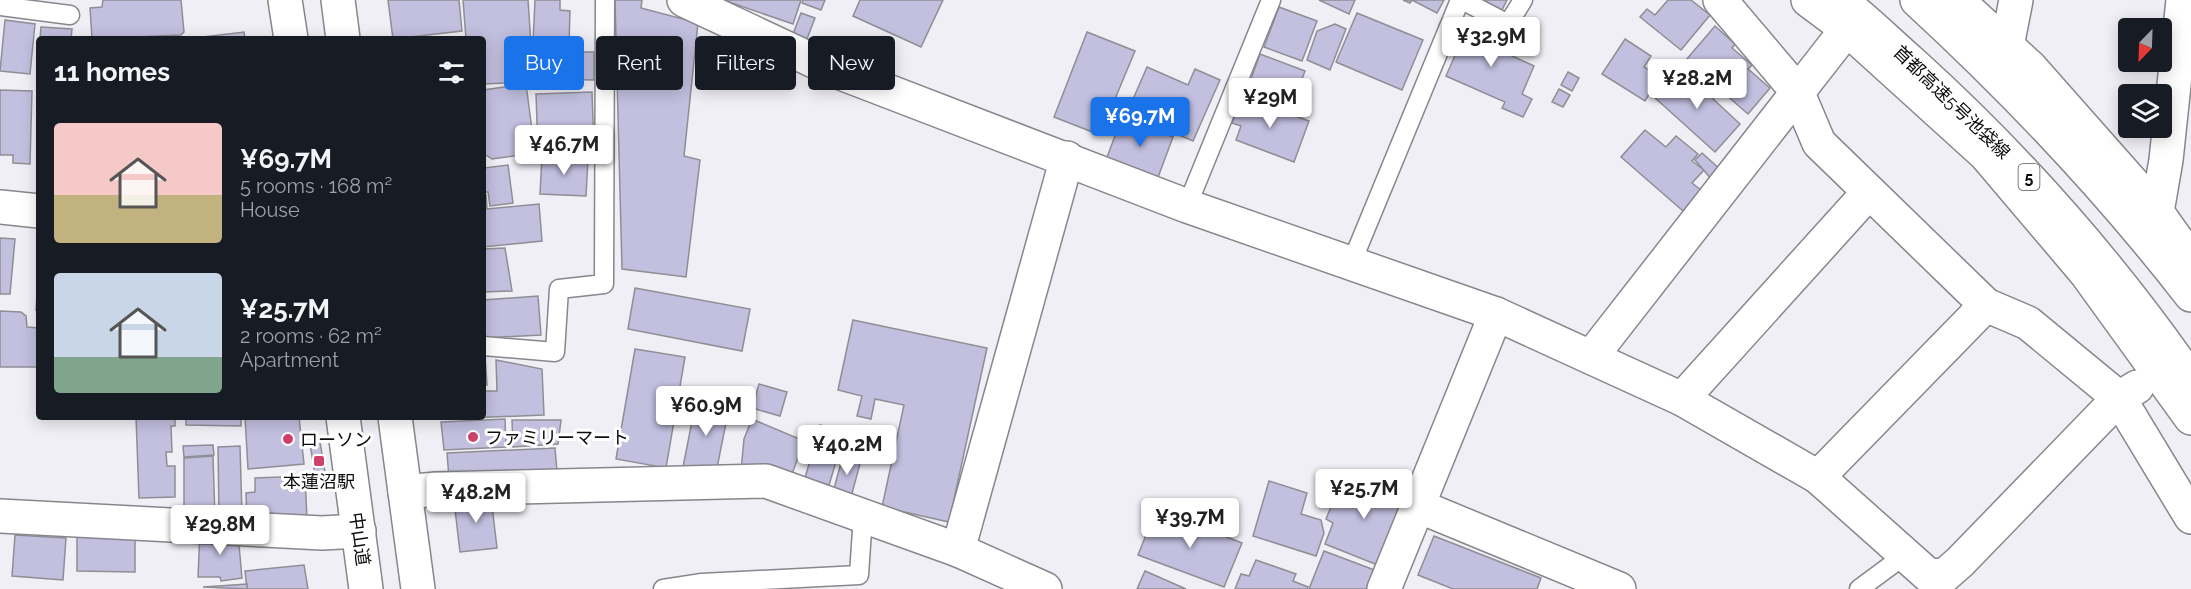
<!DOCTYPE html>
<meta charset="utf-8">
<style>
body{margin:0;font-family:Raleway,"Noto Sans JP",sans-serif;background:#20242c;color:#f1f3f6;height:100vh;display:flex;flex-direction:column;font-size:22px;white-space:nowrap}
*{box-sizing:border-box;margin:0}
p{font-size:20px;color:#9ea1a6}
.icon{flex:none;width:33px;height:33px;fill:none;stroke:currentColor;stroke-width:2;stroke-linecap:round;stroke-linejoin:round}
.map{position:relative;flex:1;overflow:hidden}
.side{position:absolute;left:36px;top:36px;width:450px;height:384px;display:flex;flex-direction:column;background:#171b24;border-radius:6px;box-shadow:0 3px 15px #0003}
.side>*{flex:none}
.top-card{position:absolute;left:504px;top:36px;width:570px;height:54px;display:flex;gap:12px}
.needle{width:39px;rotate:203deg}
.buttons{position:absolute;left:2118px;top:18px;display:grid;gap:12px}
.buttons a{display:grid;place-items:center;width:54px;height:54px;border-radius:6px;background:#171b24;box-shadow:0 3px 15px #0003;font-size:30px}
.price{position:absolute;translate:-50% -51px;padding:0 14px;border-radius:6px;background:#fff;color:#222;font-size:20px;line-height:39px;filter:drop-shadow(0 2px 3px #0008)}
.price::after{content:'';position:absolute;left:50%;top:36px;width:18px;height:14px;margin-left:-9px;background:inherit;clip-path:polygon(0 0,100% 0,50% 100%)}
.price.current{background:#1a73e8;color:#fff}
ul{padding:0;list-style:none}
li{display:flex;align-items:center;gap:18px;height:150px;padding:0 18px}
li span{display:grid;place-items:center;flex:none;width:168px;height:120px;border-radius:6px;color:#555}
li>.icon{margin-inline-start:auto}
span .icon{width:72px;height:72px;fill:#fffc;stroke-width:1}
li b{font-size:26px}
h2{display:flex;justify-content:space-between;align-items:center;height:72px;padding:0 18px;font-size:26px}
.chip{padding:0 21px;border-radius:6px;background:#171b24;box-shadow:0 3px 15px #0003;font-size:21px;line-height:54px}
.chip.current{background:#1a73e8;color:#fff}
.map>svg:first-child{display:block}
</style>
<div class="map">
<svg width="2191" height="589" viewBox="0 0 2191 589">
<rect width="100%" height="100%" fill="#f0eff6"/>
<g fill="#c2bfdf" stroke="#8e8e94" stroke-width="1.5">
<path d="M103,0H181L184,32L181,35L92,39L90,8L102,7Z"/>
<path d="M388,0H459L462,31L393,39Z"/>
<path d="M463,0H528L533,74L505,76L506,83L483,84V39H466Z"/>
<path d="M535,0H560V10L570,11L569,44L533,43Z"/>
<path d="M615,0H642L641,8L698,23L684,156L700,160L686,277L622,269Z"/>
<path d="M723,0H801L793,24Z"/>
<path d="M803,0H825L821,10L802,3Z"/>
<path d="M860,0H943L921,47L853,16Z"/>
<path d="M1319,0H1355L1349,14Z"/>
<path d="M1403,0H1444L1437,13L1412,0L1410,3Z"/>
<path d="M1483,0H1507L1502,10Z"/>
<path d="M1668,0H1691L1710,15L1681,50L1640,17L1647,9L1655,15Z"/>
<path d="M1279,7L1317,21L1302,61L1264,47Z"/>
<path d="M801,13L815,18L807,39L793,34Z"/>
<path d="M1357,13L1423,40L1402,90L1336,62Z"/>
<path d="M1471,19L1504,34L1497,49L1534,66L1522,94L1532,99L1523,117L1502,108L1505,102L1446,76Z"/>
<path d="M5,20L35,24L30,74L0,71Z"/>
<path d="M1335,24L1346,29L1330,70L1307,60L1317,31Z"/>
<path d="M1715,26L1735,44L1732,48L1752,65L1748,69L1770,88L1748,114L1686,60Z"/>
<path d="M41,27L72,29L71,39H40Z"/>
<path d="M244,32L245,39H186Z"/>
<path d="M1087,32L1135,51L1100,135L1054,117Z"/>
<path d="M1625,39L1651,56L1644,67L1660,77L1645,101L1602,74Z"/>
<path d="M535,52H594V80L535,79Z"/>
<path d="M1260,54L1305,71L1292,107L1247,90Z"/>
<path d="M1147,67L1188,85L1195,69L1220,80L1193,141L1127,113Z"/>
<path d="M1681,69L1740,124L1715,152L1654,97Z"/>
<path d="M1568,72L1579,78L1572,91L1561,85Z"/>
<path d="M526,84L535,153L492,159L483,153V90Z"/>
<path d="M1559,89L1570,95L1563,107L1552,102Z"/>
<path d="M0,90L32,91L30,164L13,163V155H0Z"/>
<path d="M592,92L594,148L538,150L536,94Z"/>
<path d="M1242,97L1309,121L1294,162L1236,140L1241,126L1232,123Z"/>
<path d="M1122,117L1173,137L1157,180L1106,160Z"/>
<path d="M1645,130L1666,147L1676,136L1698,154L1692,161L1704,170L1692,183L1701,190L1683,211L1621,157Z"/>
<path d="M1702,153L1722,171L1713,181L1695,160Z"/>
<path d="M542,156L588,159L586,196L540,194Z"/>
<path d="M483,160L484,168L508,165L513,203L490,206L488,192H483Z"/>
<path d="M483,195H486L487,209L539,204L542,241L483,247Z"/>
<path d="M0,238L15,239L10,294H0Z"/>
<path d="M505,248L512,291L483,292V249Z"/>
<path d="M39,259V310H36Z"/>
<path d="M635,288L750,309L742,351L628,329Z"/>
<path d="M538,296L541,335L483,338V300Z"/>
<path d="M0,311L21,312L26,316L27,327L39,328V367H0Z"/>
<path d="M853,320L987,348L949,522L882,507L904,405L875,399L871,419L857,416L862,396L838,390Z"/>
<path d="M635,349L685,357L666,468L616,459Z"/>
<path d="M483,356H485L487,385H483Z"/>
<path d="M496,360L542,369L544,415L441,419L483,417V391H497Z"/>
<path d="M759,384L787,392L780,416L752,408Z"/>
<path d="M696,401L729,408L716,473L683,467Z"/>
<path d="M136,417H175V426H171L172,452H166L167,466H175V497L139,498Z"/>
<path d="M186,417H241V426L186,425Z"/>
<path d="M245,417H299L304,464L248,469Z"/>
<path d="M505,419L506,447L444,450L441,422Z"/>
<path d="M752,419L804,441L790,480L741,471L744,439Z"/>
<path d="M512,420H561L558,444L513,447Z"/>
<path d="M820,425L845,432L829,485L805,478Z"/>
<path d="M320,442L326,478L316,480L310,444Z"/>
<path d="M213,445L214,455L184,457L183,446Z"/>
<path d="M240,446L242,515H219L218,447Z"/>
<path d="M555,448L557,471L449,478L447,453Z"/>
<path d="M844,452L862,456L850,501L832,496Z"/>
<path d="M213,456L215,519L184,517V458Z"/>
<path d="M1344,475L1354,479L1351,488L1372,496L1378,483L1406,493L1380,566L1325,544L1333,523L1326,519Z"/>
<path d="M305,476L307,519L247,521L246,493L255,492V478Z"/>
<path d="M1269,481L1307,493L1301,514L1321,520L1324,533L1316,556L1253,536Z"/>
<path d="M491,497L497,548L460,552L454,501Z"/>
<path d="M1156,510L1242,543L1224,587L1138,555Z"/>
<path d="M200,531L238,534L242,578L221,581L220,577H198Z"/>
<path d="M15,535L66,538L63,580L12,576Z"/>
<path d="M77,536L135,537V572L77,571Z"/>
<path d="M1434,536L1541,578L1537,589H1453L1418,575Z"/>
<path d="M1324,551L1377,571L1370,589H1309Z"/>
<path d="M1256,560L1296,574L1293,581L1308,587L1307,589H1235L1241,574L1249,576Z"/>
<path d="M304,565L308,589H247L245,571Z"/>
<path d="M1145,571L1186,589H1137Z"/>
<path d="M247,584V589L203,587Z"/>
</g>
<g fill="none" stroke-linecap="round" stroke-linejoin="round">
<defs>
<g id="service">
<path d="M1462,0L1508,24L1523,0"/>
<path d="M0,6L70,15"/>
<path d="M1187,206L1271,0"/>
<path d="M1351,264L1460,0"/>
<path d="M483,346L555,352L559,289L604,284L605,0"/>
<path d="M663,589L702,583L859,575L863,515"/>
<path d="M1859,589L1905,555"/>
</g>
<g id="minor">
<path d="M684,0L833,70L1187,206L1496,314L1682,399L1818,477L1928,575L1944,576L1960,562L2119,398L2028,323L1986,305L1819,143L1797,91L1720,0"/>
<path d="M1808,0L1847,29L1986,155L2086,273L2191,418"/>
<path d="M2007,46L2016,0"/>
<path d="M2157,212L2166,160L2183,0"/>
<path d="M1591,357L1847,29"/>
<path d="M2137,387L2119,398L2191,517"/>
<path d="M1682,399L1869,192"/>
<path d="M1818,477L1986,305"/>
<path d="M405,492L436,489L766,481L958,550L1045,589"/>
<path d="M1416,505L1619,589"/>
<path d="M0,516L322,533L359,531"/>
<path d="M958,550L1067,158"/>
<path d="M1384,589L1496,314"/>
</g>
<g id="tertiary">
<path d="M1957,0L2030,67L2152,205L2191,260"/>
<path d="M0,207L39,211"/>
</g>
<g id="trunk">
<path d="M285,0L291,39"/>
<path d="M338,0L343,39"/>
<path d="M343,417L366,589"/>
<path d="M395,417L418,589"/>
</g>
<g id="motorway">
<path d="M1840,0C1865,19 1888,42 1912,63C2017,158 2110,263 2191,380"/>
<path d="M1917,0C2017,92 2107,187 2191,295"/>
</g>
</defs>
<use href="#service" stroke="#87868c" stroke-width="21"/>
<use href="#minor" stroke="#87868c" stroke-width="36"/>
<use href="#tertiary" stroke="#87868c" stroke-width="36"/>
<use href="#trunk" stroke="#87868c" stroke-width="36"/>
<use href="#motorway" stroke="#87868c" stroke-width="36"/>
<use href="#service" stroke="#fff" stroke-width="18"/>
<use href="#minor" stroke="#fff" stroke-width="33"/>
<use href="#tertiary" stroke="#fff" stroke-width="33"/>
<use href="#trunk" stroke="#fff" stroke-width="33"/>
<use href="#motorway" stroke="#fff" stroke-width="33"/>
</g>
<g fill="#cf416d" stroke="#fff" stroke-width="2">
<circle cx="473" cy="437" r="6"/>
<circle cx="288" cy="439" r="6"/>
<rect x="313" y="455" width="12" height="12" rx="3"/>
</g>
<g text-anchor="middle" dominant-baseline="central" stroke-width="6" stroke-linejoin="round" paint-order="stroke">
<rect fill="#fff" stroke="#555456" stroke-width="1.5" x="2018.5" y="164" width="21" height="26" rx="4.5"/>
<g font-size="16" font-weight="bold" fill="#0c0b0d">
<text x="2029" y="177">5</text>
</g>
<g font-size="18" fill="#0c0b0d" stroke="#fff">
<text transform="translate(1952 102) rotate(44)">首都高速5号池袋線</text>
<text transform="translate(360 539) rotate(82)">中山道</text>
</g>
<g font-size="18" fill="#0c0b0d" stroke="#fff" text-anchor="start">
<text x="485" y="437">ファミリーマート</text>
<text x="300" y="439">ローソン</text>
<text x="319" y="481" text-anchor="middle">本蓮沼駅</text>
</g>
</g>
</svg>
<div class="buttons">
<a><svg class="needle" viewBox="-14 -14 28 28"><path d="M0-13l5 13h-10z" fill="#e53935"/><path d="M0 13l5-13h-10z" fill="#9ea1a6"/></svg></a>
<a><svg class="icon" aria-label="layers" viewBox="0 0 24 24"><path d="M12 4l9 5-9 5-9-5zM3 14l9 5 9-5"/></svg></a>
</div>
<b class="price" style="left:1491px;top:68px">¥32.9M</b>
<b class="price" style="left:1697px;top:110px">¥28.2M</b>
<b class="price" style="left:1270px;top:129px">¥29M</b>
<b class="price current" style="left:1140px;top:148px">¥69.7M</b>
<b class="price" style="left:564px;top:176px">¥46.7M</b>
<b class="price" style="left:706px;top:437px">¥60.9M</b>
<b class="price" style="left:847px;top:476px">¥40.2M</b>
<b class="price" style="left:1364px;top:520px">¥25.7M</b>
<b class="price" style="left:476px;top:524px">¥48.2M</b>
<b class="price" style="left:1190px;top:549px">¥39.7M</b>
<b class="price" style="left:220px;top:556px">¥29.8M</b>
<div class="top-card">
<a class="chip current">Buy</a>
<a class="chip">Rent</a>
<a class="chip">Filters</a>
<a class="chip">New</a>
</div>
<section class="side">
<h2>11 homes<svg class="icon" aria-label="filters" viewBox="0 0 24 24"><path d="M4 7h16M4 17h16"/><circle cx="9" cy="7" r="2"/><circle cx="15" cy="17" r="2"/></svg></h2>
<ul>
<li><span style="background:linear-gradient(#f6c9c9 60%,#c2b280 0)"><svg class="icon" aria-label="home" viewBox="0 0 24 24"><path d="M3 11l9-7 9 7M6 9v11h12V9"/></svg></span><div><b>¥69.7M</b><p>5 rooms · 168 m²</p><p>House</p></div></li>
<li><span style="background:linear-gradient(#c9d6e8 70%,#7fa58c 0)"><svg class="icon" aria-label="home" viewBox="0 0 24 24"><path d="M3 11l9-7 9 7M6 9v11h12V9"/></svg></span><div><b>¥25.7M</b><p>2 rooms · 62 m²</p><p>Apartment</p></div></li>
</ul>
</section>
</div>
